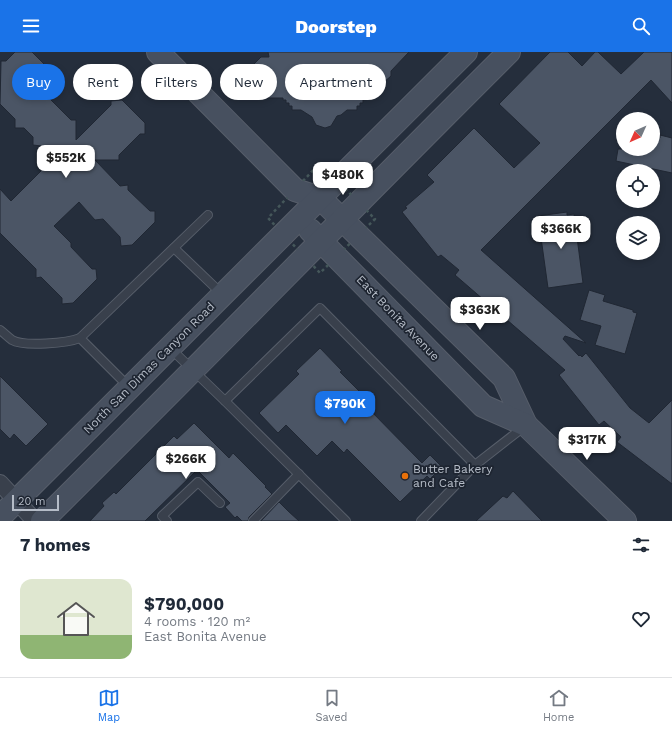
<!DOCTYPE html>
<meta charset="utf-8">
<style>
body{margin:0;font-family:"Work Sans",sans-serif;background:#f2f2f3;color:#1f2937;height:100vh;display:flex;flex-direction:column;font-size:15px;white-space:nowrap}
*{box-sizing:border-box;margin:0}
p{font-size:13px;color:#747a83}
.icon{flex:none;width:22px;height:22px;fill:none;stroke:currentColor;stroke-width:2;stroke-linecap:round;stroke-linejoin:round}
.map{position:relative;height:469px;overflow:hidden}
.details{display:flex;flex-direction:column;background:#fff;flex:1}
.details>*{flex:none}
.banner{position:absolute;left:12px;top:12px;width:400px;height:36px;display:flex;gap:8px}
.needle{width:26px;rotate:225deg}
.tools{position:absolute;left:616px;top:60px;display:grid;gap:8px}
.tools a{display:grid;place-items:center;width:44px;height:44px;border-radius:50%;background:#fff;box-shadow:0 2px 6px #0003;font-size:20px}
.scale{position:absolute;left:12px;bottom:10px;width:47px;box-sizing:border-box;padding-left:4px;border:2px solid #b5bcc7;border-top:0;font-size:11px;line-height:14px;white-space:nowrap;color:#b5bcc7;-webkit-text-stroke:3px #1e2531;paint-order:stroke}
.price{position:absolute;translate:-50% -34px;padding:0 9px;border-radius:8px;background:#fff;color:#222;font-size:13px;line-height:26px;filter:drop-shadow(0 1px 2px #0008)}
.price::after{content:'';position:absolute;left:50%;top:24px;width:12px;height:9px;margin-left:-6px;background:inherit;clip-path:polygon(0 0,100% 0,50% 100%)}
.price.on{background:#1a73e8;color:#fff}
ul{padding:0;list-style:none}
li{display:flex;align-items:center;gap:12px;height:100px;padding:0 20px}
li span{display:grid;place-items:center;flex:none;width:112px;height:80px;border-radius:12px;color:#555}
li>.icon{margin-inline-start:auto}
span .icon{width:48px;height:48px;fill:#fffc;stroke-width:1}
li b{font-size:17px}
h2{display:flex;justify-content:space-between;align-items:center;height:48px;padding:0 20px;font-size:17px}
.chip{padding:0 14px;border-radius:18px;background:#fff;box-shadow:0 2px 6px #0003;font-size:14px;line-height:36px}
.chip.on{background:#1a73e8;color:#fff}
header{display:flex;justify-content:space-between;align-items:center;height:52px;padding:0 20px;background:#1a73e8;color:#fff;font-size:18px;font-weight:800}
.tabs{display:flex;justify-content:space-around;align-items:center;height:56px;border-top:1px solid #e0e1e3;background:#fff;font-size:11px;color:#747a83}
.tabs a{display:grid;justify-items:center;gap:2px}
.tabs .on{color:#1a73e8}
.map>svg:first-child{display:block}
</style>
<header><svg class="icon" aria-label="menu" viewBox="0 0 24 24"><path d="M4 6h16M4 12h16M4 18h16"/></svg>Doorstep<svg class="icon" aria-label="search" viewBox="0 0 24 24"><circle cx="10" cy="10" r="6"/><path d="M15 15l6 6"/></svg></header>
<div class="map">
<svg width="672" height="469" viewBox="0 0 672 469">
<rect width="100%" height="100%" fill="#252e3c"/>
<g fill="#4b5565" stroke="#202733">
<path d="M15,0H32L53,21L32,42H49V46L71,68H76V88L111,53V49L122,48L145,71V82H140L119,103V108H95L120,134L128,133V138L150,159H155V170L132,193L121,194L120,185L103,167L95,168L79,150L54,174L71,191V195L92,217H96L97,227L73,251L62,252V246L41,225L36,226V217L0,181V137L11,149L54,106L41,94L33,93V85L24,76H15V67L0,52L1,9H6Z"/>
<path d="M268,0H409L391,19V24L383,31H373L372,47L363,48V51H360V54H357V58H347L341,63L337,64L331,74L325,76L316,73L312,65L301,58H292V54H289V51H286V48H283V46H268L267,34L254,21V12L261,5H269Z"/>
<path d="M550,0H568L582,14L595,0H598L621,22L644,0H672V51L651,28L481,198L586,291L565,284L563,287L579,304L580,303L582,305L586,301L630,356L649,371L672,348V432L617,390L621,385L604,369L599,373L559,323L565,318L455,223L459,218L441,203L438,205L402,160L407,156L405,155L434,130L427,123L474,76L514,116L540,91L499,52Z"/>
<path d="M660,83L672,86V121L616,109L618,97H653V85L660,86Z"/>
<path d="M567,160V163L574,162L583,231L548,236L538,164Z"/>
<path d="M589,238L605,243L603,249L633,258V260L637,261L625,302L595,293L601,274L580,268Z"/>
<path d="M320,296L342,319L340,320L370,350L366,354L422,411L430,403L442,415L430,427L427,424L400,450L347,397L344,401L332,389L317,404L286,373L278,381L259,361L299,322L296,319Z"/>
<path d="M0,324L48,372L26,394L14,382L10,387L0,377Z"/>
<path d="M194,371L229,406L233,401L266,434L265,435L272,442L249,465L248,469H242L237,464L235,466L225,455L230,451L197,418L145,469H90L104,454L102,451L114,440L116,442L174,384L177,387Z"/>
<path d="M513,439L542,469H476L503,444L507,446Z"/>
<path d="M279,450L288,459L299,469H261Z"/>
</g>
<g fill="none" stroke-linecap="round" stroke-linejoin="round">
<defs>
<g id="lane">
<path d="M174,196L222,242"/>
<path d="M0,278C4,281 8,285 12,288C24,295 68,291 80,286L208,163"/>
<path d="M80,286L129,335"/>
<path d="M171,297L225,349L346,469"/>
<path d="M225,349L320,256L475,413"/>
<path d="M167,469L162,464L198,430L220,451"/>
<path d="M253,469L299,422"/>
<path d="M421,469L475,413L525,374"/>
</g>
<path id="street" d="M0,431L35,469"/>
<g id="secondary">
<path d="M158,0L295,138L320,146L504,326L526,373"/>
<path d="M310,178L483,354L526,373L625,469"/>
<path d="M0,465L466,0"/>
<path d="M42,469C199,314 352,156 509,0"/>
</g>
</defs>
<use href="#lane" stroke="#575e6a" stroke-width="10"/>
<use href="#street" stroke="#575e6a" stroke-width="18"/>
<use href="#secondary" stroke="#575e6a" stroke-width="24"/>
<path stroke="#45575a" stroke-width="2.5" stroke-dasharray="3 3" stroke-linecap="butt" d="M320,111L375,167L320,221L268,166Z"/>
<use href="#lane" stroke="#39404c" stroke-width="8"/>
<use href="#street" stroke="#39404c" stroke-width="16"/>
<use href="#secondary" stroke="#47505f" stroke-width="22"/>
</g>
<circle fill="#e8710a" stroke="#1e2531" stroke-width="1.5" cx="405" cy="424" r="4"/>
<g text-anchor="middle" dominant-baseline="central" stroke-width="3.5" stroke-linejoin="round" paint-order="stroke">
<g font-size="12" fill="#b5bcc7" stroke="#1e2531">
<text transform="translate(398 266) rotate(46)">East Bonita Avenue</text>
<text transform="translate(149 316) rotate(-45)">North San Dimas Canyon Road</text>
</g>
<g font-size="12" fill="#b5bcc7" stroke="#1e2531" text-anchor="start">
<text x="413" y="417">Butter Bakery<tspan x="413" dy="14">and Cafe</tspan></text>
</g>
</g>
</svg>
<div class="tools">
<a><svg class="needle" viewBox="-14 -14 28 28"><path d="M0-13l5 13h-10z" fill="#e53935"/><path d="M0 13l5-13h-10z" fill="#747a83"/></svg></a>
<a><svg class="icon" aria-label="locate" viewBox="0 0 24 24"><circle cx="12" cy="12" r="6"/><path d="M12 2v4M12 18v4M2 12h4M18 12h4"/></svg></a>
<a><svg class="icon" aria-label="layers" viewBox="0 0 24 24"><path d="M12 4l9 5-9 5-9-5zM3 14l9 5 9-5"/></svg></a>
</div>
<div class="scale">20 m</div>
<b class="price" style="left:66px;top:127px">$552K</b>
<b class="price" style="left:343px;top:144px">$480K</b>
<b class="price" style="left:561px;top:198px">$366K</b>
<b class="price" style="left:480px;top:279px">$363K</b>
<b class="price on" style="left:345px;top:373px">$790K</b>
<b class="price" style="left:587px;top:409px">$317K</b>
<b class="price" style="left:186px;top:428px">$266K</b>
<div class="banner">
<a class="chip on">Buy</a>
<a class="chip">Rent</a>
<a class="chip">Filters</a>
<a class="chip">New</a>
<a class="chip">Apartment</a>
</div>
</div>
<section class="details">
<h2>7 homes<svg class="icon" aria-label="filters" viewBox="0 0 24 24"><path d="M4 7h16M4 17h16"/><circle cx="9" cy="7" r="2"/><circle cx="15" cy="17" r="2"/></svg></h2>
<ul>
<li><span style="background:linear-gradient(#dfe7d0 70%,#8fb573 0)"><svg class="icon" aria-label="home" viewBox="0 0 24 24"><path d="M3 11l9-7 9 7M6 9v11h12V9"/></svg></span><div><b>$790,000</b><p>4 rooms · 120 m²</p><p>East Bonita Avenue</p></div><svg class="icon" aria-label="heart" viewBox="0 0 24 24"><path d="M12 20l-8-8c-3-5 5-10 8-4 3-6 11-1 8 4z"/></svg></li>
</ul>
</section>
<nav class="tabs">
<a class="on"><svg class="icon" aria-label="map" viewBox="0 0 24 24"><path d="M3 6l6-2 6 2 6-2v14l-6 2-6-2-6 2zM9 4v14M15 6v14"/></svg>Map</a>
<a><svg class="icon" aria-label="saved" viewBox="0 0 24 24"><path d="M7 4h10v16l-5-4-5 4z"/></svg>Saved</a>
<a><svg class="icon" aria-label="home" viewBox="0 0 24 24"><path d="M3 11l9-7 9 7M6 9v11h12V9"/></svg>Home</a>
</nav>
